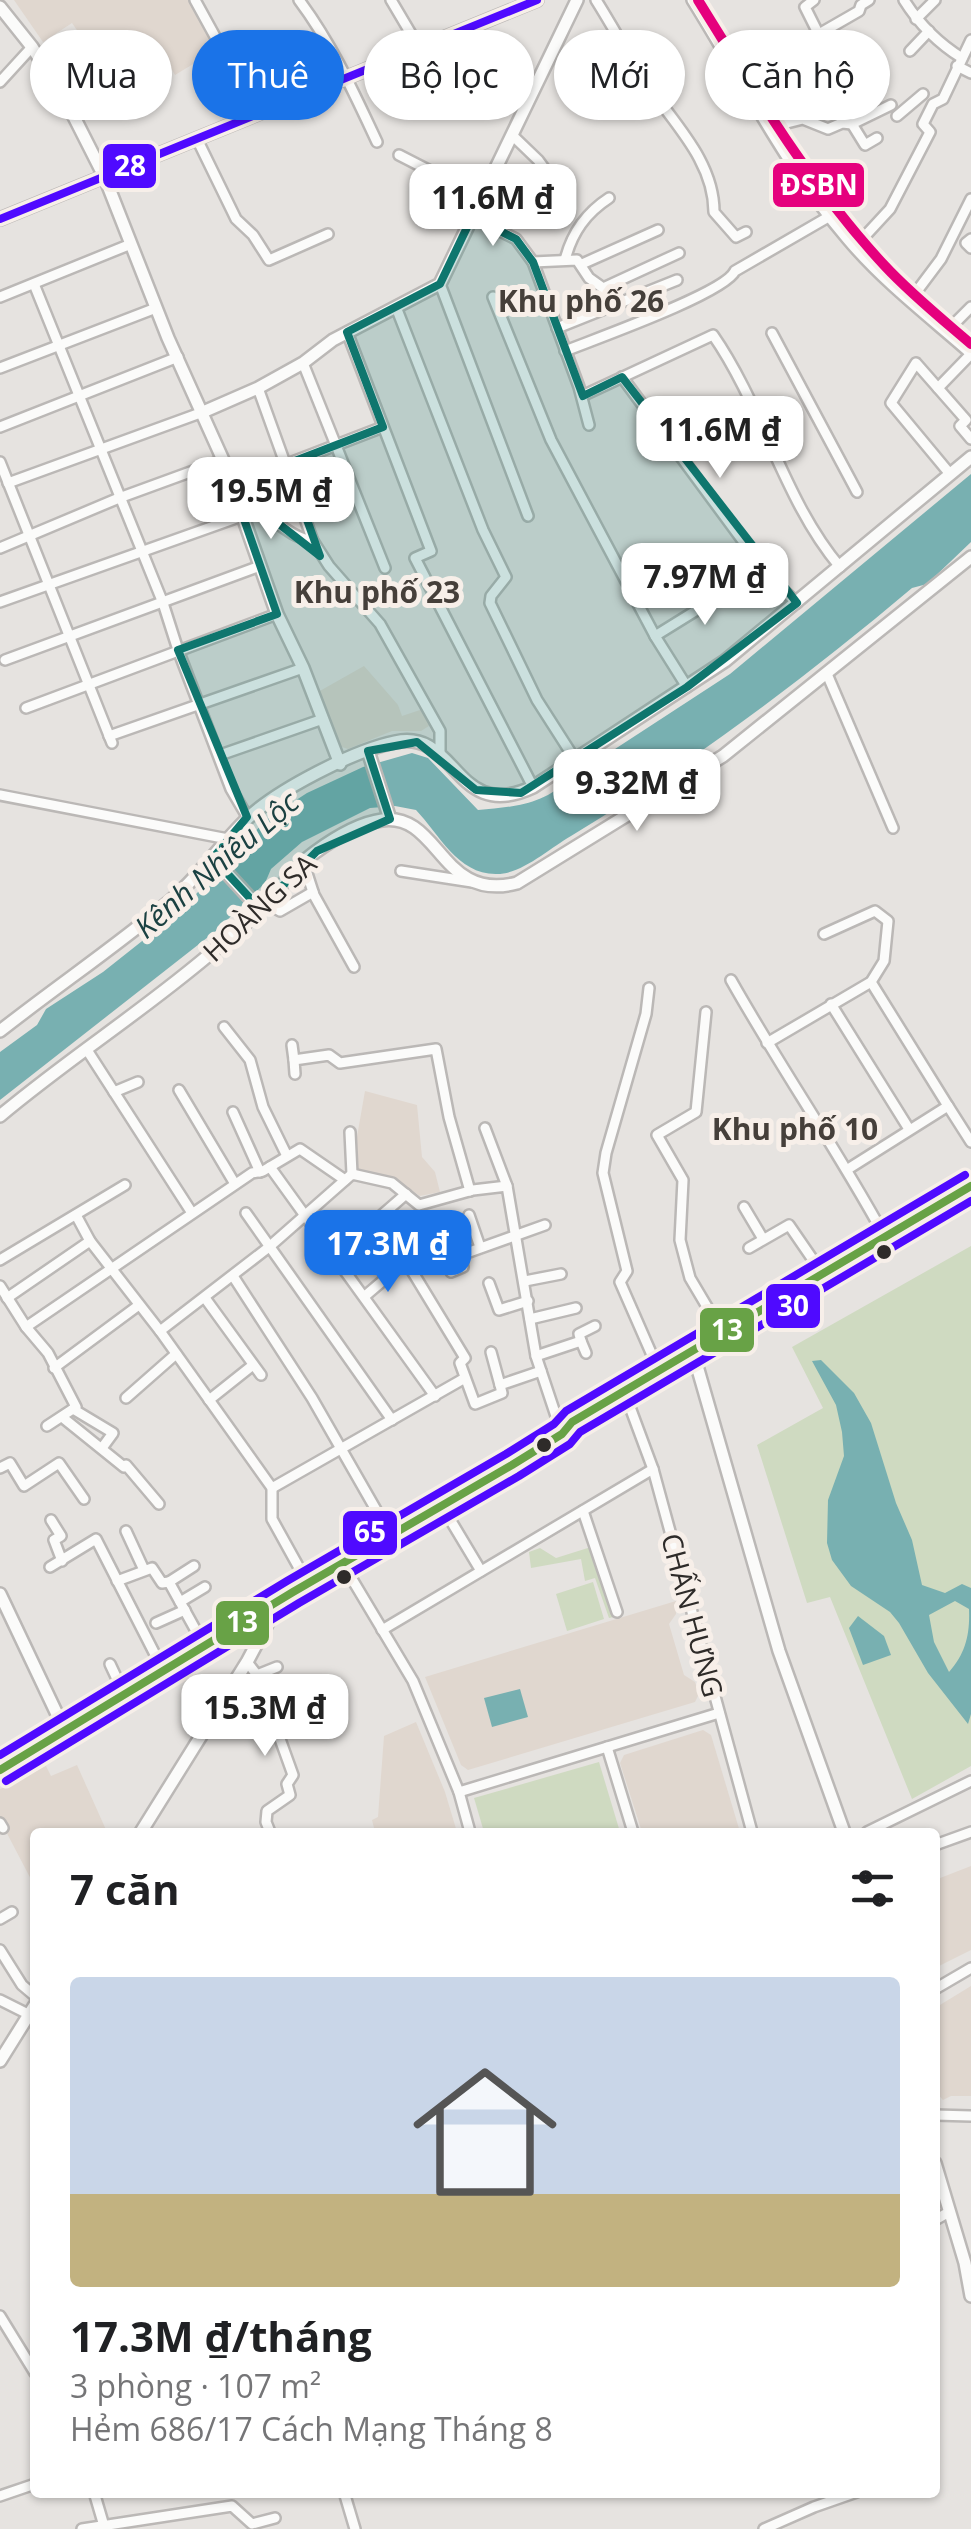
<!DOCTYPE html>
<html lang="vi">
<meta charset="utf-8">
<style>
body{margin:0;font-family:"Open Sans",sans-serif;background:#f6f6f6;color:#202124;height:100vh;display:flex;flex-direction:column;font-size:38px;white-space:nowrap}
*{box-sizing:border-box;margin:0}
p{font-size:32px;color:#757577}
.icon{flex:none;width:55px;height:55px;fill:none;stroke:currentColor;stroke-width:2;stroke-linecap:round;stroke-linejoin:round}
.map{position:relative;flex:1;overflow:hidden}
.drawer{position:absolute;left:30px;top:1828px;width:910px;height:670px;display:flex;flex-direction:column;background:#fff;border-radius:10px;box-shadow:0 2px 8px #0004}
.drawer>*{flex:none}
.hud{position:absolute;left:30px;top:30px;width:912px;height:90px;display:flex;gap:20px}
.price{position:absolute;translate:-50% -85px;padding:0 22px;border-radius:20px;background:#fff;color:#222;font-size:32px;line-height:65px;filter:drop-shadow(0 2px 5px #0008)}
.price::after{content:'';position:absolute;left:50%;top:60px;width:30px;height:22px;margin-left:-15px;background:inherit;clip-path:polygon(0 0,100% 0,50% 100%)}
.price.on{background:#1a73e8;color:#fff}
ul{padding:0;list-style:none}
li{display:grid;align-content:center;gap:20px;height:530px;padding:0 40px}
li+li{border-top:2px solid #e0e0e0}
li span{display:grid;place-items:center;height:310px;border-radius:10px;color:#555}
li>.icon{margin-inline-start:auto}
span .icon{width:180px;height:180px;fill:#fffc;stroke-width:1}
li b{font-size:42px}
h2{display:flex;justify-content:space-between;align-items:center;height:120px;padding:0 40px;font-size:42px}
.chip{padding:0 35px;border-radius:45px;background:#fff;box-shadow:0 2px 8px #0004;font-size:35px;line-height:90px}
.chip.on{background:#1a73e8;color:#fff}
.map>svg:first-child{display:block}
</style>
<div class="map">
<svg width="971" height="2529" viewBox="0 0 971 2529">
<rect width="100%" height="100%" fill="#e6e3e0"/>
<g fill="#e0d7cf">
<path d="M14,0H190L218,49L175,75L164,56L145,69L133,45L100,63L72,23L43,42Z"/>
<path d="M364,666L398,705L402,716L423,709L432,724L421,731H392L348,749L339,746L318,692Z"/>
<path d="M365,1091L417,1105L422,1157L435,1172L440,1192L420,1196L395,1179L351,1171Z"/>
<path d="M676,1601V1614L669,1624L684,1675L695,1682L699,1694L695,1702L468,1770L461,1765L425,1677Z"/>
<path d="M416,1722L445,1792L457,1832H375L372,1820L378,1817L384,1736Z"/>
<path d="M703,1730L711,1735L740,1832H642L620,1763L624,1755Z"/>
<path d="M77,1765L107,1832H35V1887L0,1820V1789L46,1766L51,1776Z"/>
<path d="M971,1866V1950L935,1968V1880Z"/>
<path d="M971,1986V2096H951L943,2100L935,2091V2008Z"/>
</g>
<g fill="#cfdac1">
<path d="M971,1246V1766L912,1799L830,1597L807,1603L757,1445L823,1408L792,1347Z"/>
<path d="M591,1547L614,1617L609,1618L595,1578L585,1581L581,1559L531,1568L529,1552L540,1548L556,1558Z"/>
<path d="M593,1582L604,1619L567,1631L556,1594Z"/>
<path d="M599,1762L620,1832H484L474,1798Z"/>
</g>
<g fill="#78b0b1" fill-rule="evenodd">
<path d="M971,474V542L927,584L912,588C803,680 693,762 571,836C550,848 522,874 497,874C458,875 439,834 416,810L395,806L370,808L302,842L271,869L265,883L217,930L0,1100V1052L37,1025L46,1009L103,972L180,911L267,819L307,793L363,767L412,753L428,758L478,810C512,807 544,805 569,779L730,674Z"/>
<path d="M821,1360L854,1393L871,1423L896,1503L912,1540L922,1585L945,1593L962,1584L971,1588V1714L968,1724L928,1673L899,1623L890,1612L851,1586L832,1560L827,1543L828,1500L844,1456L842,1432L836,1405L812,1361ZM955,1601L969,1609C970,1634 966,1653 949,1672L934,1642L929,1615Z"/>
<path d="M858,1616L884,1636L891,1655L863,1665L849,1628Z"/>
<path d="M520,1689L528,1717L492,1727L484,1698Z"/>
</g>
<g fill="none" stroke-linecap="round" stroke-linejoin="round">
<defs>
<g id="street">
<path d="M195,0L257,113"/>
<path d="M299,0C332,44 354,93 377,142"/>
<path d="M391,0L420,49"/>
<path d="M596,0C613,27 628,55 645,81C672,122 714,160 714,212L736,237L746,232"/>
<path d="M692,0C742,80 786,168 847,239C883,282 929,317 971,354"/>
<path d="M904,0C919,24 938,43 962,58"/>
<path d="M916,19L935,0"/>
<path d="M819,34L859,11L861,5L869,0"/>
<path d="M417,51L434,102"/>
<path d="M910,51L929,31"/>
<path d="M957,66L971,73"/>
<path d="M0,82L32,47"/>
<path d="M768,101L789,86L798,90L814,83L835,67L805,7L814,0"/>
<path d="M897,116L923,94"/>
<path d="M783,124L803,119L828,129L842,123L852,124L891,105"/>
<path d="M852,124L865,145L877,138"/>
<path d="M512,135L538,160L568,201"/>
<path d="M197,139L236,219L253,235L269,260L328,234"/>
<path d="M399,155L481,197"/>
<path d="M824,184L848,166L858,180"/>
<path d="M472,217L516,239L533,262L579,387L589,425"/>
<path d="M866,235L890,209L930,132L923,124L933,104L943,99L971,40"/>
<path d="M971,239L966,243L971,248"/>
<path d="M565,260C572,232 586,213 609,198"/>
<path d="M533,262L577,260L589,278L603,288L611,305"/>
<path d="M582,264L658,230"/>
<path d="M34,284L163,603L178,650L231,789L248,818"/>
<path d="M440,284L528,516"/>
<path d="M603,288L679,253"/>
<path d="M917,291L941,259L971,199"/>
<path d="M0,297L131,244"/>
<path d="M493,297L551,440L655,636L687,687"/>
<path d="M396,307L483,530L506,577L491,596L490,603L537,700L576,761"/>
<path d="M953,325L971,307"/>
<path d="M557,328L677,280"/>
<path d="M347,332L431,551L415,558L533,787"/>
<path d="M772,333L857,492"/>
<path d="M565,351C595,339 725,293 735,271L830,216"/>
<path d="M303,363L385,568"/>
<path d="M0,368L156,308"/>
<path d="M622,377L771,579L797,603"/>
<path d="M258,388L313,541L329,566L380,624L440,731V755"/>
<path d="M938,388L971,354"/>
<path d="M582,396L713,335C763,407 784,501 840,567"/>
<path d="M0,427L178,357"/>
<path d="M0,462L112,743"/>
<path d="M287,464L383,427"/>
<path d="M950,474L891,403L916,363L966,420L960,426L971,439"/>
<path d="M8,483L203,412"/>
<path d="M238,502C267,508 283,536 313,541"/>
<path d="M0,548L119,498L223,460"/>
<path d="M0,602L242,516"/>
<path d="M655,636L734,587"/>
<path d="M5,660L260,566"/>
<path d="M827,674L893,828"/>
<path d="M26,708L277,614"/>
<path d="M109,736L303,668"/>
<path d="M220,755L323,719"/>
<path d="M0,795L228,839"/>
<path d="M303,861L314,895L354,967"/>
<path d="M401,871L472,882"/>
<path d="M266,903L280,911L313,892"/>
<path d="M731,980C780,1067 837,1149 885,1237"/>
<path d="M871,982L948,1106"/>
<path d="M649,988L646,1014L606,1153L603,1173L627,1271L620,1282L659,1371"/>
<path d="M831,1004L909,1129"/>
<path d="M706,1012L696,1112L657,1135L683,1180L680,1240L690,1278L722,1332"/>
<path d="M224,1027L250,1060L263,1107L287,1156"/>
<path d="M767,1043L871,982L884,961L888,921L875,911L824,934"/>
<path d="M292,1045L294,1060"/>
<path d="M87,1050L192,1213"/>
<path d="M295,1074L294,1060L329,1055L340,1063L436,1049L449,1117L470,1191"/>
<path d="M179,1090L235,1184"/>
<path d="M114,1092L138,1082"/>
<path d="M233,1112L260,1172"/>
<path d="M485,1128L507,1186"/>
<path d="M350,1132L352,1174"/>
<path d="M270,1167L435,1396"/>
<path d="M848,1169L948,1106L971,1142"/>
<path d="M744,1207L763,1239"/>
<path d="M246,1213L392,1420"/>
<path d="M76,1215L90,1241L160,1331L272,1488V1519L308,1584"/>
<path d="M469,1215L480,1247"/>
<path d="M749,1248L789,1225L822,1273"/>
<path d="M336,1255L406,1194"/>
<path d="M461,1255L545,1225"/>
<path d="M0,1260L125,1185"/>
<path d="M451,1272L463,1267L458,1243"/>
<path d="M233,1276L312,1398L391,1536"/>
<path d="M525,1281L561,1274"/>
<path d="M489,1283L499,1310L528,1301"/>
<path d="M0,1286L26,1327L48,1353L76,1407L47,1426"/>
<path d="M365,1296L406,1261L465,1358L460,1363L475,1404L502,1393L500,1385L541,1371"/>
<path d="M7,1298L90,1241"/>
<path d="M205,1298L261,1375"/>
<path d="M530,1319L576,1308"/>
<path d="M26,1327L252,1173L263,1171L300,1149L345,1180"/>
<path d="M160,1331L269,1247L352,1174L392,1183L419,1205L473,1190L507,1186L536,1356L562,1434"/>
<path d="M581,1341L579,1334L595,1326"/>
<path d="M491,1352L500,1385"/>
<path d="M536,1356L581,1341L586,1353"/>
<path d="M54,1368L139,1305"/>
<path d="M126,1398L176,1354"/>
<path d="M627,1399L653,1469L752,1832"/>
<path d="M209,1400L253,1365"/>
<path d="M73,1409L113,1433L102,1448"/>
<path d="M62,1417L124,1467"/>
<path d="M126,1465L159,1504"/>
<path d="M0,1468L10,1463L24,1486L59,1463L84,1499"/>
<path d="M272,1488L465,1378"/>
<path d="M442,1506L481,1571"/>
<path d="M583,1511L617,1612"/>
<path d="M51,1520L61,1536L54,1540L62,1561"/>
<path d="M126,1531L144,1570"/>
<path d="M343,1564L413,1681L459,1792L470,1832"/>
<path d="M50,1567L96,1539L164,1672"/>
<path d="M117,1581L152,1568L162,1583L169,1582L205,1647"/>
<path d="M169,1582L194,1566"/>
<path d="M180,1602L205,1587"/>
<path d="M156,1623L185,1610"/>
<path d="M382,1630L653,1469"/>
<path d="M247,1662L257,1675L293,1775L287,1784L290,1795L267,1811L266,1822L270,1832"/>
<path d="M110,1664L125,1696"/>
<path d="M257,1675L277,1667"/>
<path d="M607,1747L633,1832"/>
<path d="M459,1792L719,1713"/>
<path d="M0,1823L3,1828"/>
<path d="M867,1832L971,1781"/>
<path d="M935,1845L971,1832"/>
<path d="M0,1919L12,1912"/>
<path d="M0,1950L22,1985L35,1996"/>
<path d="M935,1989L971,1968"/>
<path d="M0,2000L28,2014"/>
<path d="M935,2115L971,2116"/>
<path d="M935,2220L949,2212"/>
<path d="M0,2316L35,2373"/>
<path d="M94,2492L104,2526"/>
<path d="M344,2492L355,2529"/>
<path d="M0,2496L35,2484"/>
<path d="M82,2529L232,2506L252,2524L275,2518"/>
<path d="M764,2529L814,2507L857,2492"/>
</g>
<g id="secondary">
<path d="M0,7L32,47L65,99L105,178L168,338L223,460L277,614L303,668L340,764"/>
<path d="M0,219L537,0"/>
<path d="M203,412L258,388L303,363L333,340L440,284L577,0"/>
<path d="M368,751L390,819"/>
<path d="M213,858L260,909"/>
<path d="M0,1031C56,987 115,947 169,902C199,877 220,845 247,819C277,790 355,750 395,742C458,728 454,824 533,787L725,661L971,457"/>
<path d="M0,1116C70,1057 148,1008 217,948C232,935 248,922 262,908C280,890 293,868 314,853C333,839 359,823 382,820C440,812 440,903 517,883L723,756L971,557"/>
<path d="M695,1359L779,1651L844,1832"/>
<path d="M0,1594L65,1731"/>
<path d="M141,1832L247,1662L280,1600"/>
<path d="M0,2061L35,2005"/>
<path d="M935,2163L965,2263L971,2296"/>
</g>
<g id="primary">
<path d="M680,1358L971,1186"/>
<path d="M0,1770L293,1592L825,1285L971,1197"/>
</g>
</defs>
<use href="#street" stroke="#bbb8b6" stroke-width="14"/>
<use href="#secondary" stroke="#bbb8b6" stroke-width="16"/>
<use href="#primary" stroke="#bbb8b6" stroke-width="18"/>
<use href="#street" stroke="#fbfbfa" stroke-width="9"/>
<use href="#secondary" stroke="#fbfbfa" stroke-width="11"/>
<use href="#primary" stroke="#fbfbfa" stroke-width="12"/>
<defs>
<path id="bus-1" d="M0,1770L293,1592L512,1465L562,1434L572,1422L971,1186"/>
<path id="bus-2" d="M6,1781L299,1603L519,1476L570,1444L580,1432L971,1201"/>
<path id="bus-3" d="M0,1755L287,1581L506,1454L554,1424L566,1411L965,1175"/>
<path id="bus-4" d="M0,219L537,0"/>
</defs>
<use href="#bus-1" stroke="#f7efe9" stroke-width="15"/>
<use href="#bus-2" stroke="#f7efe9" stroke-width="15"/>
<use href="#bus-3" stroke="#f7efe9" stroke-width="15"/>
<use href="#bus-4" stroke="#f7efe9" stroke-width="15"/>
<use href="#bus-1" stroke="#68a246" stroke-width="8"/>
<use href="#bus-2" stroke="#4f0aff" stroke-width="8"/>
<use href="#bus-3" stroke="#4f0aff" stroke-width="8"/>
<use href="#bus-4" stroke="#4f0aff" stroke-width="8"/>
<defs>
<path id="rail-1" d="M698,0C755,92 811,187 885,266C911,294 942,319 971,344"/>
</defs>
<use href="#rail-1" stroke="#f7efe9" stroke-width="18"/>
<use href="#rail-1" stroke="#e5007d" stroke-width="10"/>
</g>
<path fill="#0f766e" fill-opacity="0.2" stroke="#0f766e" stroke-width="8" stroke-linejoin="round" d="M472,217L516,239L533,262L583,396L622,377L797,603L687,687L521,793L476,790L417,742L368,751L390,819L317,851L260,909L213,858L247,817L178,650L277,614L238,502L256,506L320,556L287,464L383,427L347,332L440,284Z"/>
<g fill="#2e2b29" stroke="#f7efe9" stroke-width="4">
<circle cx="884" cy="1252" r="9"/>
<circle cx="544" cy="1445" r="9"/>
<circle cx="344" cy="1577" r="9"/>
</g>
<g text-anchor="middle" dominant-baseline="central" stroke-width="10" stroke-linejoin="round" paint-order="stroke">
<g font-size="28" fill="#2e2b29" stroke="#f7efe9">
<text transform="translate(259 907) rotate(-43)">HOÀNG SA</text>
<text transform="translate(693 1615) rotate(75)">CHẤN HƯNG</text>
</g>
<g font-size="30" font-weight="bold" fill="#453f3a" stroke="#f7efe9">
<text x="581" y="300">Khu phố 26</text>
<text x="377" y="591">Khu phố 23</text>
<text x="795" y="1128">Khu phố 10</text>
</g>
<g font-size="30" font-style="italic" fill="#1b4142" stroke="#f7efe9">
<text transform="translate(216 864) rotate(-41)">Kênh Nhiêu Lộc</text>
</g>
</g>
<g stroke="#f7efe9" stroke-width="4">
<rect x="101" y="142" width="57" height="48" rx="10" fill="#4f0aff"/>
<rect x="771" y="161" width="95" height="48" rx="10" fill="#e5007d"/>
<rect x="764" y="1282" width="58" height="48" rx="10" fill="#4f0aff"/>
<rect x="698" y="1306" width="58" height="48" rx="10" fill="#68a246"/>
<rect x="341" y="1509" width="58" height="48" rx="10" fill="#4f0aff"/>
<rect x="214" y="1599" width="57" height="48" rx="10" fill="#68a246"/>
</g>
<g font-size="28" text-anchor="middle" font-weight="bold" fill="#fff">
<text x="130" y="176">28</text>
<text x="819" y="195">ĐSBN</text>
<text x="793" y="1316">30</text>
<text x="727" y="1340">13</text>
<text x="370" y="1542">65</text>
<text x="242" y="1632">13</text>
</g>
</svg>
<b class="price" style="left:493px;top:249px">11.6M ₫</b>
<b class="price" style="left:720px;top:481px">11.6M ₫</b>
<b class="price" style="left:271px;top:542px">19.5M ₫</b>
<b class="price" style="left:705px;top:628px">7.97M ₫</b>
<b class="price" style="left:637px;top:834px">9.32M ₫</b>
<b class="price on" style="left:388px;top:1295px">17.3M ₫</b>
<b class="price" style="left:265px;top:1759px">15.3M ₫</b>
<div class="hud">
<a class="chip">Mua</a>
<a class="chip on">Thuê</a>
<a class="chip">Bộ lọc</a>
<a class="chip">Mới</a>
<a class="chip">Căn hộ</a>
</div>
<section class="drawer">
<h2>7 căn<svg class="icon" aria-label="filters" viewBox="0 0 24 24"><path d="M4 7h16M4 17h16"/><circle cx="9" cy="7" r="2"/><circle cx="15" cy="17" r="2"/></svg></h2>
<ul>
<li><span style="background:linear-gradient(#c9d6e8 70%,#c2b280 0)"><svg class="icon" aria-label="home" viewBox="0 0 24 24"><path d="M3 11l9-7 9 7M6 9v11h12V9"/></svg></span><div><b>17.3M ₫/tháng</b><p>3 phòng · 107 m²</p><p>Hẻm 686/17 Cách Mạng Tháng 8</p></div></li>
</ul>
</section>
</div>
